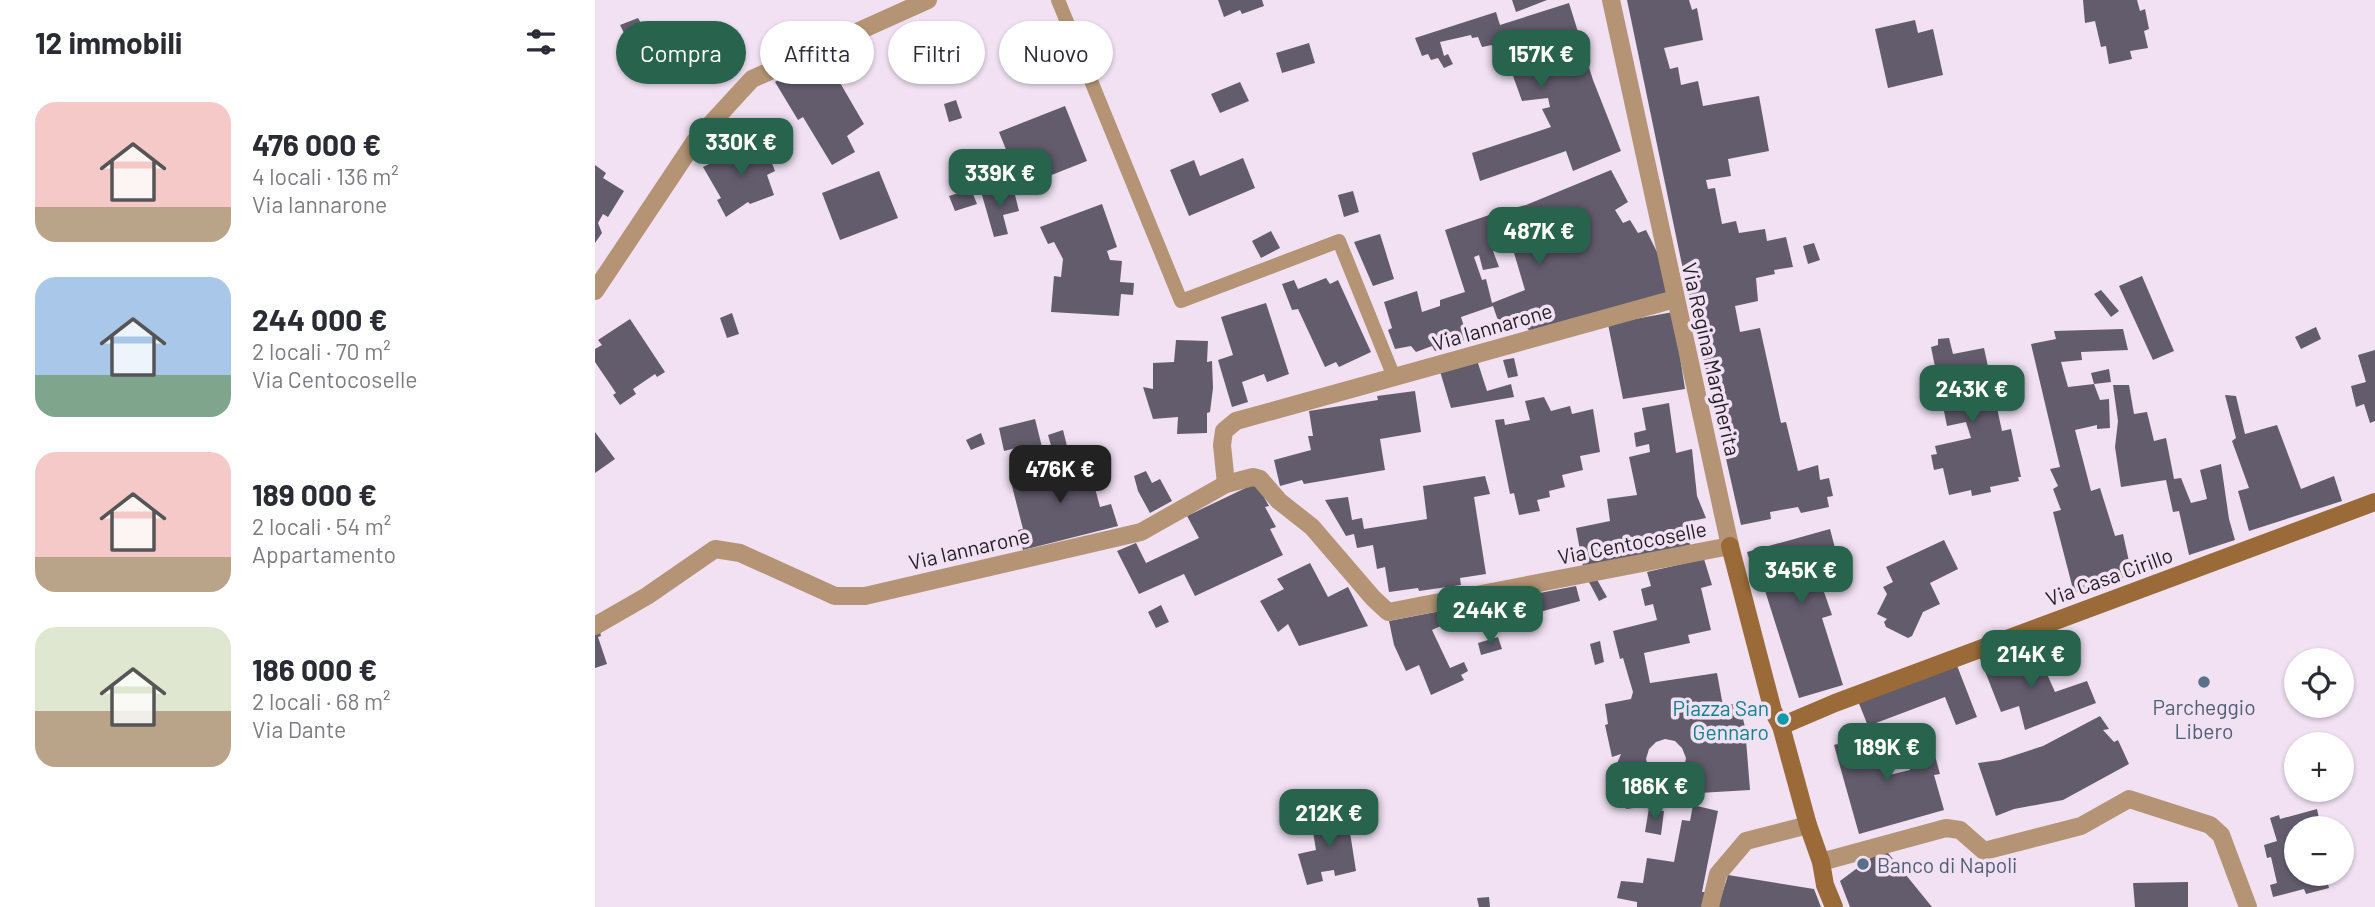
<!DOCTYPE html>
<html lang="it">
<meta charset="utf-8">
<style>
body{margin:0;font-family:Barlow,sans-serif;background:#f7f7f7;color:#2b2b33;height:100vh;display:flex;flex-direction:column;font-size:26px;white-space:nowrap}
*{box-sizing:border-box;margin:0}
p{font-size:23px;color:#7c7c81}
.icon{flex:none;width:38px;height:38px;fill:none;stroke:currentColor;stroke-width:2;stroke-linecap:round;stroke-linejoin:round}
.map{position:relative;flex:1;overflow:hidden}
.panel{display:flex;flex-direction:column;background:#fff;width:595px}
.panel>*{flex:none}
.banner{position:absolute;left:21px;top:21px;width:665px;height:63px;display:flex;gap:14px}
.controls{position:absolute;left:1689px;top:648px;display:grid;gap:14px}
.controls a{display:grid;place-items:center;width:70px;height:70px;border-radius:50%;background:#fff;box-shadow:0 2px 5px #0004;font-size:35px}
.price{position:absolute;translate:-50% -60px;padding:0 16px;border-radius:14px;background:#28634d;color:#fff;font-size:23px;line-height:46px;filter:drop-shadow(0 2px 4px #0008)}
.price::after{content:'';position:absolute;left:50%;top:42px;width:21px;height:16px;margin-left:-10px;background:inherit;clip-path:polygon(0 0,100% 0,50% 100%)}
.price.on{background:#222;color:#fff}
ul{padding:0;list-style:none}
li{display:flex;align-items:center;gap:21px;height:175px;padding:0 35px}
li span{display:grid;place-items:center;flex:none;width:196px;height:140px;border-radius:21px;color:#555}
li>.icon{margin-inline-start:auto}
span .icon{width:84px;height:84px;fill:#fffc;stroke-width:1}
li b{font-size:30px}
h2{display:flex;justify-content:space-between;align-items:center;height:84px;padding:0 35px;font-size:30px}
.tag{padding:0 24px;border-radius:32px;background:#fff;box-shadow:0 2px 5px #0004;font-size:24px;line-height:63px}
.tag.on{background:#28634d;color:#fff}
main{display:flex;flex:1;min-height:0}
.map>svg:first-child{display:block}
</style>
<main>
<section class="panel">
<h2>12 immobili<svg class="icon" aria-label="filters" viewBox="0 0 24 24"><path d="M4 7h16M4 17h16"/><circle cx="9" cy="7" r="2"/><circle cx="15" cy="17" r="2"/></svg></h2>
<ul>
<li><span style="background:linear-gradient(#f6c9c9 75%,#b9a48a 0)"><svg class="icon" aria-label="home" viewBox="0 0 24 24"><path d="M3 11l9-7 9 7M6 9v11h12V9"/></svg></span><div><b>476 000 €</b><p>4 locali · 136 m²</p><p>Via Iannarone</p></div></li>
<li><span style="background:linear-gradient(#a9c7e8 70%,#7fa58c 0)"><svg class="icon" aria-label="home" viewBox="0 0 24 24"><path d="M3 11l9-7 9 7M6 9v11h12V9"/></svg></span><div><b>244 000 €</b><p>2 locali · 70 m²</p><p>Via Centocoselle</p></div></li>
<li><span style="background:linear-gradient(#f6c9c9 75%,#b9a48a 0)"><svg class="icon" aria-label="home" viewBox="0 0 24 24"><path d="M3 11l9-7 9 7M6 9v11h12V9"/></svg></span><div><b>189 000 €</b><p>2 locali · 54 m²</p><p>Appartamento</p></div></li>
<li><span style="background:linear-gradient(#dfe7d0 60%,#b9a48a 0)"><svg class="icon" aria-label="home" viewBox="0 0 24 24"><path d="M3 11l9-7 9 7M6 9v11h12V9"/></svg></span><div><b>186 000 €</b><p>2 locali · 68 m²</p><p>Via Dante</p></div></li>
</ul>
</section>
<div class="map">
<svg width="1780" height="907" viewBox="0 0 1780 907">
<rect width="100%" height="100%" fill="#f1e1f3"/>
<g fill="#635c6d" fill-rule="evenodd">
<path d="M623,0H667L669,6L647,14L645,10L629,17Z"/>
<path d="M917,0H952L921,12Z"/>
<path d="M1032,0H1094L1097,10L1102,8L1108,40L1069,48L1075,69L1083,67L1086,85L1103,81L1108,106L1164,96L1174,151L1133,159L1136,176L1111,180L1113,189L1120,188L1127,224L1141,221L1144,233L1170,229L1172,241L1191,237L1198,267L1179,270L1180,274L1161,278L1163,301L1140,306L1145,332L1165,328L1186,423L1191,422L1203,471L1223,465L1225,480L1234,478L1238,496L1232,497L1234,507L1206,513L1203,507L1175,512L1176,519L1146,525L1086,260Z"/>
<path d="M1488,0H1542L1545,11L1550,9L1554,29L1549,31L1553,48L1535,51L1537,59L1514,64L1511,46L1506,47L1500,21L1490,23Z"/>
<path d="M974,3L998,80L1026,151L978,171L971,151L885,181L877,153L956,127L947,109L955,107L953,98L927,101L918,76L951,68L947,53L935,57L931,46L900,56L897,45L887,47L883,37L877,38L876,35L845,42L849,56L853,54L858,64L849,68L843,58L836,60L833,54L827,56L820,38L901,12L905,25Z"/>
<path d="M43,18L49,28L30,35L25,25Z"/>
<path d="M1320,20L1323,33L1338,29L1348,75L1293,88L1280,29Z"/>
<path d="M714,43L720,63L687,73L681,53Z"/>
<path d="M230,57L269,124L252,136L260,152L237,165L208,117L203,120L180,82L192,75L193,78Z"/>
<path d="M645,82L654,101L625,113L616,94Z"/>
<path d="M361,100L367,118L354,122L349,104Z"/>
<path d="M470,106L492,161L426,187L404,132Z"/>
<path d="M152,141L159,159L173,153L180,171L172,175L179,195L155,204L153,202L131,217L122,200L126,198L108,167L126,158L136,147Z"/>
<path d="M648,158L660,188L594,216L575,170L599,160L605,176Z"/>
<path d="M0,165L11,173L8,178L29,191L13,217L8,214L3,223L7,233L0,243Z"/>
<path d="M1016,170L1033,202L1020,210L1028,223L1035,220L1043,233L1051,230L1063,254L1072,293L935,331L926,323L906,329L898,306L866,317L873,339L840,351L837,346L821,352L816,346L800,349L793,330L797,328L789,302L822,291L827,312L845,306V300L870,292L850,230L906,211L931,205ZM917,246L930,290L897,303L891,279L887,280L879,257L884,255L888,270L904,267L898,251Z"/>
<path d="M284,171L303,218L245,240L227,193Z"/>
<path d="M418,187L424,211L408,215L413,234L399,237L387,195Z"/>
<path d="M376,189L382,204L360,211L354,196Z"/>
<path d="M758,191L764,212L749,217L743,195Z"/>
<path d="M507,204L522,247L512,251L515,260L527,261L525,282L539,283L538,295L526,294L524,316L456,312L459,276L466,277L468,259L459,242L453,244L445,227Z"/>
<path d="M676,231L685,248L666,258L657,241Z"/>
<path d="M785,234L799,279L778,286L759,242Z"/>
<path d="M1219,243L1225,260L1213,264L1208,246Z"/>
<path d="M1547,276L1579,351L1558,360L1524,286Z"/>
<path d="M731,278L735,284L743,280L776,352L744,367L741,362L730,367L703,309L697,310L687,284L699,280L703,289Z"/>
<path d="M1506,290L1524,311L1516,317L1499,294Z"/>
<path d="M671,303L694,374L672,382L669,374L647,382L653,402L637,407L623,360L638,355L626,317Z"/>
<path d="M1078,312L1090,389L1028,399L1013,324Z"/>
<path d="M137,313L144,334L132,338L125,318Z"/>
<path d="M35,319L70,372L62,377L60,374L38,389L41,394L25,405L18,395L21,393L0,362V349L7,345L3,340Z"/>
<path d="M1721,327L1726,339L1706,349L1700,337Z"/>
<path d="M1528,329L1533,350L1486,352L1487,360L1466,362L1473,387L1499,384L1505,400L1514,399L1515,428L1502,429V425L1480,430L1496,491L1505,488L1520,536L1528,534L1537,575L1479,593L1458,512L1466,510L1458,489L1463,486L1455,469L1465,467L1436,344L1461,339L1459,331Z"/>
<path d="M1354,338L1358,354L1389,348L1407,431L1416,429L1426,477H1423L1424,481L1395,487L1396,492L1377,496L1376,490L1354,495L1348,468L1339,470L1336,455L1342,454L1340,446L1376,438L1371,422L1352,426L1336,347L1343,345V339Z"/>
<path d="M581,340L613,341L612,362L617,361L618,388L615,412L612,413V433L582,434L583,417L558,419L548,387L558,389V363L579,362Z"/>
<path d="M1780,350V421L1775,423L1769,404L1761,407L1756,386L1771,382L1763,355Z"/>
<path d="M919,358L923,376L913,378L908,360Z"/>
<path d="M882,360L892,391L916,384L919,397L856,408L844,368Z"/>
<path d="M1514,369L1516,382L1499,384L1496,373Z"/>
<path d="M1518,385H1534L1539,414L1552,412L1559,441L1571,438L1579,479L1586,478L1596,503L1612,499L1605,470L1626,464L1634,519L1640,540L1594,555L1584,511L1578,512L1571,480L1526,487L1520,447L1523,421Z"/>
<path d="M820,391L826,432L785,439L790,470L709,484L707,480L685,486L679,460L716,450L713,436H718L714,411L783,400L782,396Z"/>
<path d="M1630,395L1641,396L1650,434L1682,425L1706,489L1739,476L1747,501L1654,531L1643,491L1654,488L1637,441L1641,438Z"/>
<path d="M949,397L956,411L975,406L977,414L998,409L1005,452L985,456L988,470L967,475L970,487L954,491L955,497L942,500L945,511L924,515L919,493L915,494L900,420L909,419L910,425L935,420L930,401Z"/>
<path d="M1074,403L1081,453L1097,449L1102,496L1111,518L1092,522L1095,545L988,567L981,528L1015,521L1012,499L1042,495L1034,457L1055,452L1054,444L1041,447L1039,433L1051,430L1047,408Z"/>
<path d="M440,419L448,451L427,456L425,447L409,451L404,428Z"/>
<path d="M468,430L472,446L457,449L453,435Z"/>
<path d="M0,432L20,459L0,473Z"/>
<path d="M386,433L390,444L376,450L371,440Z"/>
<path d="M473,455L477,467L493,462L505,507L516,504L523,526L428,550L423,530L428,529L417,486L432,482L430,474L463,467L460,459Z"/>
<path d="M551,471L557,483L565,479L577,501L555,513L543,491L539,476Z"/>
<path d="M890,476L895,494L879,497L891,574L865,578L866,585L824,591L823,588L794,592L790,567L782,569L778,545L762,548L759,534L751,536L730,500L753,497L757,520L767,518L769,529L832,519L828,486Z"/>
<path d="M661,483L674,506L670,507L681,527L675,529L688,555L600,596L589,574L544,594L522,551L541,543L551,563L604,538L592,516Z"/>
<path d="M1235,529L1245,567L1221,569L1237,615L1227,618L1248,685L1204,698L1166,578L1160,580L1152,552Z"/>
<path d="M1349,540L1363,569L1335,583L1345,604L1328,612L1317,636L1313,638L1291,627L1289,622L1292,619L1282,614L1292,594L1288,587L1298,582L1291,567Z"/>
<path d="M1109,559L1117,585L1106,588L1116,630L1093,635L1095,643L1049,653L1055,683L1122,673L1128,706L1144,703L1150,727L1155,790L1070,795L1056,781L1060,805L1031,809L1021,766L1026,754L1017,757L1010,725L1013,724L1010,704L1036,699L1038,692L1028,658L1025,659L1018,631L1062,620L1058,604L1050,606L1046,589L1056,586L1052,572ZM1070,739L1080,741L1087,748L1091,758L1089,768L1081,775L1072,778L1062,776L1054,769L1051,759L1054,749L1061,742Z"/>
<path d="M715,563L733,597L753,587L773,626L704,646L693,624L683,632L665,601L689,589L682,579Z"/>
<path d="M1001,578L1012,597L1004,601L994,582Z"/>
<path d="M981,586L985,601L874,631L867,608Z"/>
<path d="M566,605L574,622L561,628L553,612Z"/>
<path d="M856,609L859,613L847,618L850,624L837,630L855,668L869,662L873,671L866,675L869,680L836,695L824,665L811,671L799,645L794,621Z"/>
<path d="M4,628L6,636L3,637L12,664L0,668V629Z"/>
<path d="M903,637L907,649L886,655L883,643Z"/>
<path d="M1473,637L1483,664L1460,672L1448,646Z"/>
<path d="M1005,641L1009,662L1000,665L995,644Z"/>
<path d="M1418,644L1425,665L1431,662L1437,677L1452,674L1460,692L1492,681L1501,703L1430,730L1424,706L1406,712L1384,656Z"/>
<path d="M1361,663L1382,717L1361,725L1350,697L1273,726L1263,701Z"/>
<path d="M1505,716L1514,729L1508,730L1519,742L1523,740L1534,764L1468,800L1419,809L1401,816L1383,763L1405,760L1448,746Z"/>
<path d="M1294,730L1300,748L1295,749L1297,755L1289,757L1294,775L1315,770L1312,759L1339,752L1345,774L1339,775L1349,810L1264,834L1239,745Z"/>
<path d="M1098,805L1123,811L1107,892H1111L1108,907H1042V902L1022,898L1026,881L1048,883L1052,858L1079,862L1087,820L1095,821Z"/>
<path d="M1054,808L1069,811L1066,835L1050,832Z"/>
<path d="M1722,809L1726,828H1701V873H1730L1734,888L1711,894L1709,889L1678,897L1675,885L1682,883L1676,857L1672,858L1669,845L1682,841L1675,818L1684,815L1685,819Z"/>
<path d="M752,813L761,871L740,876L739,870L726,872L728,881L712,885L703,854L721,850L716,820Z"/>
<path d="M1289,848L1337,907H1255L1245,881Z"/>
<path d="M1133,875L1219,889L1226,907H1123Z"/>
<path d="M1593,882V907H1540L1538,883Z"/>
<path d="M894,897L895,907H884L882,898Z"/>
</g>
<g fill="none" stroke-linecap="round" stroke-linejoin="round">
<path stroke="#b49474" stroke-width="14" d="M463,0L586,301L744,241L799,377"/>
<g stroke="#b49474" stroke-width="18">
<path d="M0,291L100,141L157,79L333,0"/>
<path d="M631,484L627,445L629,431L641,421L1080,299"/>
<path d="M0,626L52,596L120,549L145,553L240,596H270L546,532L631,484L658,477L665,479L684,501L717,527L778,598L793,612L1135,546L1016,0"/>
<path d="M1226,862L1351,828L1365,830L1389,851L1486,826L1534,799L1615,825L1626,835L1653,907"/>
<path d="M1115,907L1123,874L1151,841L1213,825"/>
</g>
<g stroke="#9a6b38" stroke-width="18">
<path d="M1135,546L1178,711L1186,726L1213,825L1226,862L1230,885L1239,907"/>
<path d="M1186,726L1240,703L1780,502"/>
</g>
</g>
<g fill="#5c6f8a" stroke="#f1e1f3" stroke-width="2.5">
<circle cx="1609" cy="682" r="7"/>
<circle cx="1268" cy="864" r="7"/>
</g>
<circle fill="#0f9aa8" stroke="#f1e1f3" stroke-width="2.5" cx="1188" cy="719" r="7"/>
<g text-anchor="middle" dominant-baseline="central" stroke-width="7" stroke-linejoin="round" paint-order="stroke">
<g font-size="21" fill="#221c23" stroke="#f1e1f3">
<text transform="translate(897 326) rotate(-16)">Via Iannarone</text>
<text transform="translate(1117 359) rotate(77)">Via Regina Margherita</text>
<text transform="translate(1037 542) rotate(-11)">Via Centocoselle</text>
<text transform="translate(374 548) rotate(-13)">Via Iannarone</text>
<text transform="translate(1514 576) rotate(-20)">Via Casa Cirillo</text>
</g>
<g font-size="21" fill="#4e5e75" stroke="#f1e1f3">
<text x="1609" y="706">Parcheggio<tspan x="1609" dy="24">Libero</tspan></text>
<text x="1282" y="864" text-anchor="start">Banco di Napoli</text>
</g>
<g font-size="21" fill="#0d838f" stroke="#f1e1f3" text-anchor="end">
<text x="1174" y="707">Piazza San<tspan x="1174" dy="24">Gennaro</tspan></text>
</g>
</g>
</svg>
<div class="controls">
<a><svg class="icon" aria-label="locate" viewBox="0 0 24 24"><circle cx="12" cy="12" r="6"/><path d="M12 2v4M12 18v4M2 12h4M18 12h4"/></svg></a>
<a>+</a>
<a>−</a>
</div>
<b class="price" style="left:946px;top:90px">157K €</b>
<b class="price" style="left:146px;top:178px">330K €</b>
<b class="price" style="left:405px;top:209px">339K €</b>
<b class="price" style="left:944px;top:267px">487K €</b>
<b class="price" style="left:1377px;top:425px">243K €</b>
<b class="price on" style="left:465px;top:505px">476K €</b>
<b class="price" style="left:1206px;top:606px">345K €</b>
<b class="price" style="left:895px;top:646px">244K €</b>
<b class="price" style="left:1436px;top:690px">214K €</b>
<b class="price" style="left:1292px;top:783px">189K €</b>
<b class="price" style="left:1060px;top:822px">186K €</b>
<b class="price" style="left:734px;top:849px">212K €</b>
<div class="banner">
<a class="tag on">Compra</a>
<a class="tag">Affitta</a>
<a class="tag">Filtri</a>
<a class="tag">Nuovo</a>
</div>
</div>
</main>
